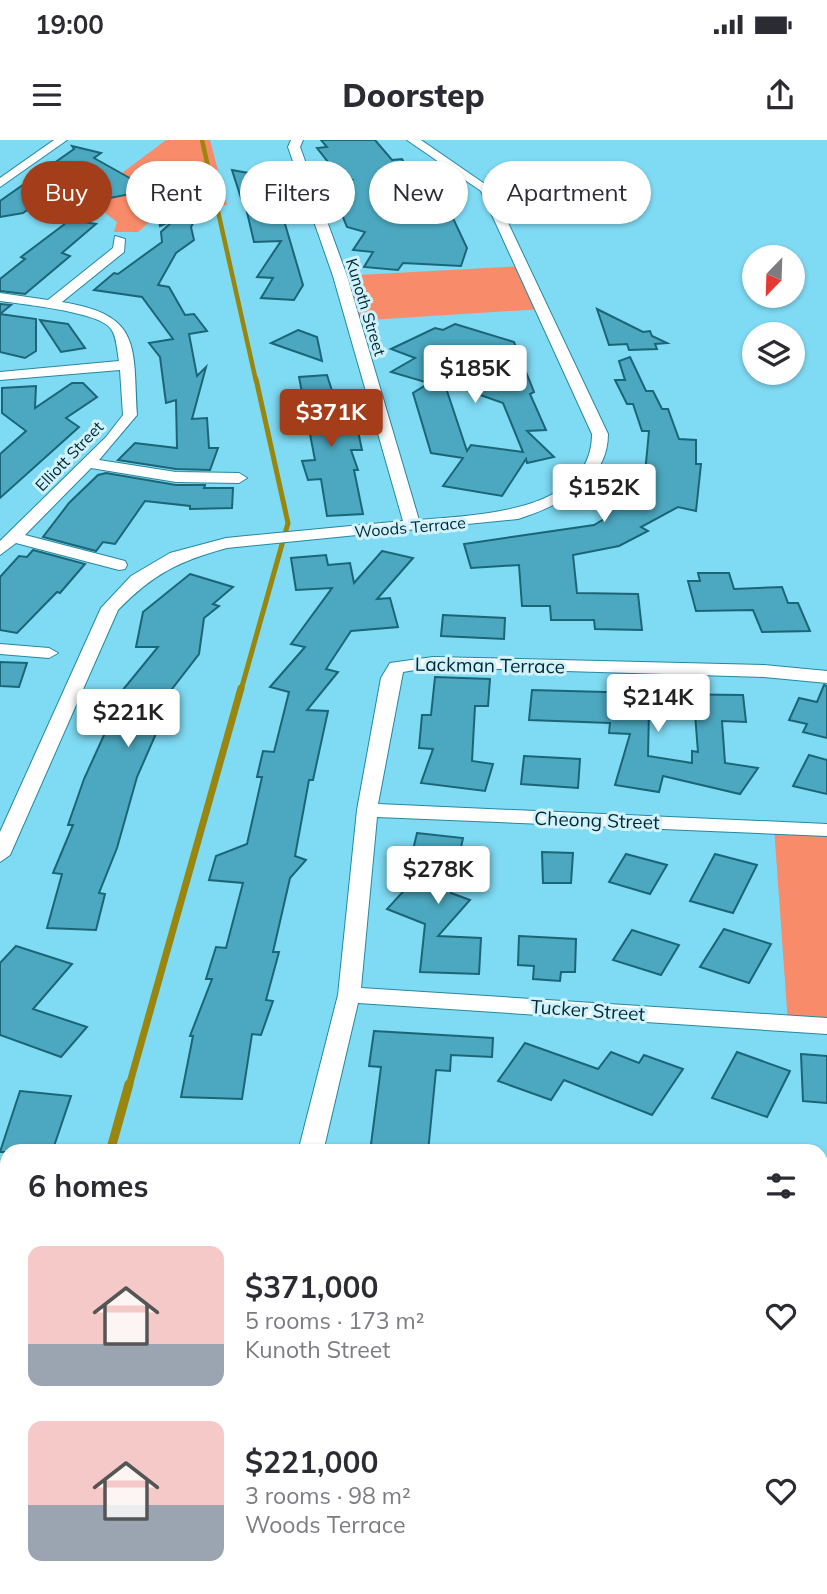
<!DOCTYPE html>
<meta charset="utf-8">
<style>
body{margin:0;font-family:Mulish,sans-serif;background:#f7f7f7;color:#2b2b33;height:100vh;display:flex;flex-direction:column;font-size:26px;white-space:nowrap}
*{box-sizing:border-box;margin:0}
p{font-size:23px;color:#7c7c81}
.icon{flex:none;width:38px;height:38px;fill:none;stroke:currentColor;stroke-width:2;stroke-linecap:round;stroke-linejoin:round}
.map{position:relative;flex:1;overflow:hidden}
.sheet{position:absolute;left:0px;top:1004px;width:828px;height:450px;display:flex;flex-direction:column;background:#fff;border-radius:21px 21px 0 0;box-shadow:0 2px 5px #0004}
.sheet>*{flex:none}
.hud{position:absolute;left:21px;top:21px;width:786px;height:63px;display:flex;gap:14px}
.needle{width:46px;rotate:203deg}
.buttons{position:absolute;left:742px;top:105px;display:grid;gap:14px}
.buttons a{display:grid;place-items:center;width:63px;height:63px;border-radius:50%;background:#fff;box-shadow:0 2px 5px #0004;font-size:35px}
.price{position:absolute;translate:-50% -60px;padding:0 16px;border-radius:7px;background:#fff;color:#222;font-size:23px;line-height:46px;filter:drop-shadow(0 2px 4px #0008)}
.price::after{content:'';position:absolute;left:50%;top:42px;width:21px;height:16px;margin-left:-10px;background:inherit;clip-path:polygon(0 0,100% 0,50% 100%)}
.price.on{background:#a43d1a;color:#fff}
ul{padding:0;list-style:none}
li{display:flex;align-items:center;gap:21px;height:175px;padding:0 28px}
li span{display:grid;place-items:center;flex:none;width:196px;height:140px;border-radius:14px;color:#555}
li>.icon{margin-inline-start:auto}
span .icon{width:84px;height:84px;fill:#fffc;stroke-width:1}
li b{font-size:30px}
h2{display:flex;justify-content:space-between;align-items:center;height:84px;padding:0 28px;font-size:30px}
.pill{padding:0 24px;border-radius:32px;background:#fff;box-shadow:0 2px 5px #0004;font-size:24px;line-height:63px}
.pill.on{background:#a43d1a;color:#fff}
.status{display:flex;justify-content:space-between;align-items:center;height:49px;padding:0 35px;background:#fff;direction:ltr}
.status svg{height:19px;fill:currentColor}
header{display:flex;justify-content:space-between;align-items:center;height:91px;padding:0 28px;background:#fff;font-size:32px;font-weight:800}
.map>svg:first-child{display:block}
</style>
<div class="status"><b>19:00</b><svg viewBox="0 0 49 12"><path d="M0 12V9h3v3zM5 12V6h3v6zM10 12V3h3v9zM15 12V0h3v12zM26 1h20v11H26zM47 4h2v5h-2z"/></svg></div>
<header><svg class="icon" aria-label="menu" viewBox="0 0 24 24"><path d="M4 6h16M4 12h16M4 18h16"/></svg>Doorstep<svg class="icon" aria-label="share" viewBox="0 0 24 24"><path d="M12 15V3M7 8l5-5 5 5M5 13v7h14v-7"/></svg></header>
<div class="map">
<svg width="827" height="1454" viewBox="0 0 827 1454">
<rect width="100%" height="100%" fill="#7fdaf3"/>
<g fill="#f88b69">
<path d="M166,0H210L227,65L165,68L138,92H114L117,82L104,72L78,66Z"/>
<path d="M522,126L542,169L353,181L340,136Z"/>
<path d="M774,687L827,690V886L788,883Z"/>
<path d="M7,1324V1447H657L659,1454H0V1327Z"/>
</g>
<g fill="none" stroke-linecap="round" stroke-linejoin="round">
<path stroke="#9a850d" stroke-width="4.5" d="M202,0L256,241"/>
<path stroke="#9a850d" stroke-width="5" d="M241,550L288,383L256,239"/>
<path stroke="#9a850d" stroke-width="7" d="M129,946L241,548"/>
<path stroke="#9a850d" stroke-width="9" d="M110,1012L129,944"/>
</g>
<g fill="#4ca8c0" stroke="#1b6577" stroke-width="2" fill-rule="evenodd">
<path d="M321,0H375L392,20L402,19L413,38H428L433,57L445,61L467,108L461,126L403,123L398,130L364,127L373,112L353,110L365,92L347,87L333,53L352,40L340,37L317,8L327,7Z"/>
<path d="M72,6L101,13L94,18L151,50L110,58L87,26L23,73L0,77V61L74,9Z"/>
<path d="M232,30L276,38L241,58Z"/>
<path d="M153,46L195,73L189,75L190,81L197,76L191,87L194,100L176,113L158,145L169,147L185,175L194,174L207,191L189,194L197,236L206,227L192,279L207,278L209,308H218L210,330L176,329L118,320L135,303L177,308L176,260L166,263L160,217L149,203L173,199L142,157L94,150L114,133L118,134L162,102L161,92L174,80L160,86Z"/>
<path d="M280,67L303,145L294,160L261,158L273,138L257,137L281,101L254,102L246,68Z"/>
<path d="M70,80L96,84L62,113L70,116L25,154L0,151V139L25,119L21,117Z"/>
<path d="M0,164L11,165L0,174L36,179V211L25,218L0,212Z"/>
<path d="M597,169L643,192L650,191L652,196L667,203L655,204L657,209L629,210L627,204L609,205Z"/>
<path d="M40,180L68,184L85,208L61,212Z"/>
<path d="M455,184L514,202L534,252L530,254L546,290L527,291L554,317L527,323L526,319L502,356L443,346L463,318L431,313L413,253L429,243L391,232L415,218L391,209L435,188L443,190ZM444,242L503,263L523,312L471,305L467,311Z"/>
<path d="M298,190L317,197L322,221L271,203Z"/>
<path d="M630,217L646,251H653L662,269H668L679,299L696,300V324H701L696,371L678,367L641,387L648,391L619,406L573,415L577,453L638,454L642,490L595,489L594,480H551L550,466H522L519,425L471,428L464,404L594,385L604,379L628,341L644,344L649,291H642L633,264H627L615,240H625L619,221Z"/>
<path d="M327,235L345,292L358,291L362,310H351L358,330H354L363,374L327,376L321,339L308,340L302,321L315,320L299,237Z"/>
<path d="M72,243H83L97,257L66,278L79,287L0,358V314L26,291L2,273V248L36,246L35,268Z"/>
<path d="M106,333L176,345H205L204,348H233L232,368L190,369V366L145,361L115,404L103,402L96,411L43,397L69,363L98,335Z"/>
<path d="M33,410L85,424L60,453L57,452L17,493L0,490V437L19,416L27,417Z"/>
<path d="M382,411L413,418L377,459L390,458L398,487L351,491L326,529L338,532L307,570L328,571L313,640H309L295,716L306,720L290,738L273,812H279L266,860L273,861L261,895L252,894L242,959L181,957L193,896H190L212,839H206L216,807L226,808L243,743L209,740L216,716L247,704L262,637H257L263,611L274,612L289,552L270,547L305,507L291,504L332,448L296,450L291,418L326,415L328,425L350,423L354,443Z"/>
<path d="M698,433H729L734,449L782,447L788,463H798L810,491L762,492L753,470L696,471L688,441H700Z"/>
<path d="M190,434L233,447L213,464L219,466L204,478L199,514L148,580H162L137,637L117,708L99,753L105,754L96,790L47,788L62,734L53,733L73,685H68L84,639L105,593H101L108,568L158,507H136L143,472Z"/>
<path d="M443,475L505,478L504,499L441,496Z"/>
<path d="M0,522L27,523L19,547L0,546Z"/>
<path d="M435,537L490,539L488,566H475L472,621L493,624L485,651L421,643L433,609L419,608L422,575H431Z"/>
<path d="M824,545L827,546V598L803,592L807,584L789,580L799,558L817,562Z"/>
<path d="M644,547L649,548V554L743,555L746,582L722,581L725,623L758,628L740,654L663,636L659,652L615,645L630,594L609,593L610,583L529,580L532,550L642,553ZM649,572L695,574L698,612L692,611V623L648,616Z"/>
<path d="M809,615L827,620V654L793,646Z"/>
<path d="M524,616L580,619L578,648L521,644Z"/>
<path d="M417,693L463,698L451,753L470,760L438,796L481,798L479,834L420,832L425,784L387,769L424,729L409,727Z"/>
<path d="M542,712L573,713L571,743H543Z"/>
<path d="M626,714L667,725L650,754L609,742Z"/>
<path d="M715,714L757,725L733,773L690,761Z"/>
<path d="M724,789L771,804L749,843L700,827Z"/>
<path d="M632,790L679,805L661,835L613,820Z"/>
<path d="M519,796L576,799L575,832H561L560,841L533,839L534,826L518,825Z"/>
<path d="M16,806L72,824L33,869L87,887L61,917L0,895V823Z"/>
<path d="M374,891L493,898L492,917L451,915L450,931L436,930L428,1012H370L381,927L369,926Z"/>
<path d="M525,903L598,929L611,912L639,923L644,915L683,929L652,975L564,940L551,960L498,941Z"/>
<path d="M737,912L790,931L767,977L712,958Z"/>
<path d="M801,914L827,916V963L803,961Z"/>
<path d="M20,951L71,956L52,1012H0Z"/>
</g>
<g fill="none" stroke-linecap="round" stroke-linejoin="round">
<defs>
<g id="street">
<path d="M54,0H67L0,47V38Z"/>
<path d="M291,0H303L300,7L347,136L419,380C475,375 592,373 592,294L481,51L407,0H421L492,49L608,294C608,343 558,366 518,379L227,408C179,421 153,434 118,470L10,715L0,722V692L101,468L131,436L170,413L226,398L403,381L333,136L288,7Z"/>
<path d="M115,96L125,99L124,112L62,162C142,175 133,206 137,275L99,320L176,332L239,333L247,338L239,343L176,342L91,328L25,395L125,421L127,425L125,429L119,430L16,403L0,415V401L106,297L123,275L120,230L0,240V232L119,221C117,212 117,197 111,189C101,172 21,164 0,161V153L48,160L113,108Z"/>
<path d="M0,504L49,508L58,513L49,518L0,514Z"/>
<path d="M433,517L764,525L827,531V543L764,537L433,527L403,532L378,664L827,684V696L377,677L361,848L827,878V894L358,863L323,1012H298L338,855L357,670L381,538L390,523Z"/>
<path d="M821,1119L827,1120V1140L821,1139Z"/>
<path d="M7,1311V1337L0,1340V1314Z"/>
</g>
</defs>
<use href="#street" stroke="#2588a0" stroke-width="2"/>
<use href="#street" fill="#fff" fill-rule="evenodd"/>
</g>
<g text-anchor="middle" dominant-baseline="central" stroke-width="6" stroke-linejoin="round" paint-order="stroke">
<g font-size="16" fill="#002832" stroke="#d0f2fc">
<text transform="translate(366 167) rotate(73)">Kunoth Street</text>
<text transform="translate(69 316) rotate(-46)">Elliott Street</text>
<text transform="translate(410 387) rotate(-5)">Woods Terrace</text>
</g>
<g font-size="19" fill="#002832" stroke="#d0f2fc">
<text transform="translate(490 525) rotate(1)">Lackman Terrace</text>
<text transform="translate(597 680) rotate(2)">Cheong Street</text>
<text transform="translate(588 870) rotate(4)">Tucker Street</text>
</g>
</g>
</svg>
<div class="buttons">
<a><svg class="needle" viewBox="-14 -14 28 28"><path d="M0-13l5 13h-10z" fill="#e53935"/><path d="M0 13l5-13h-10z" fill="#7c7c81"/></svg></a>
<a><svg class="icon" aria-label="layers" viewBox="0 0 24 24"><path d="M12 4l9 5-9 5-9-5zM3 14l9 5 9-5"/></svg></a>
</div>
<b class="price" style="left:475px;top:265px">$185K</b>
<b class="price on" style="left:331px;top:309px">$371K</b>
<b class="price" style="left:604px;top:384px">$152K</b>
<b class="price" style="left:658px;top:594px">$214K</b>
<b class="price" style="left:128px;top:609px">$221K</b>
<b class="price" style="left:438px;top:766px">$278K</b>
<div class="hud">
<a class="pill on">Buy</a>
<a class="pill">Rent</a>
<a class="pill">Filters</a>
<a class="pill">New</a>
<a class="pill">Apartment</a>
</div>
<section class="sheet">
<h2>6 homes<svg class="icon" aria-label="filters" viewBox="0 0 24 24"><path d="M4 7h16M4 17h16"/><circle cx="9" cy="7" r="2"/><circle cx="15" cy="17" r="2"/></svg></h2>
<ul>
<li><span style="background:linear-gradient(#f6c9c9 70%,#9aa5b1 0)"><svg class="icon" aria-label="home" viewBox="0 0 24 24"><path d="M3 11l9-7 9 7M6 9v11h12V9"/></svg></span><div><b>$371,000</b><p>5 rooms · 173 m²</p><p>Kunoth Street</p></div><svg class="icon" aria-label="heart" viewBox="0 0 24 24"><path d="M12 20l-8-8c-3-5 5-10 8-4 3-6 11-1 8 4z"/></svg></li>
<li><span style="background:linear-gradient(#f6c9c9 60%,#9aa5b1 0)"><svg class="icon" aria-label="home" viewBox="0 0 24 24"><path d="M3 11l9-7 9 7M6 9v11h12V9"/></svg></span><div><b>$221,000</b><p>3 rooms · 98 m²</p><p>Woods Terrace</p></div><svg class="icon" aria-label="heart" viewBox="0 0 24 24"><path d="M12 20l-8-8c-3-5 5-10 8-4 3-6 11-1 8 4z"/></svg></li>
</ul>
</section>
</div>
